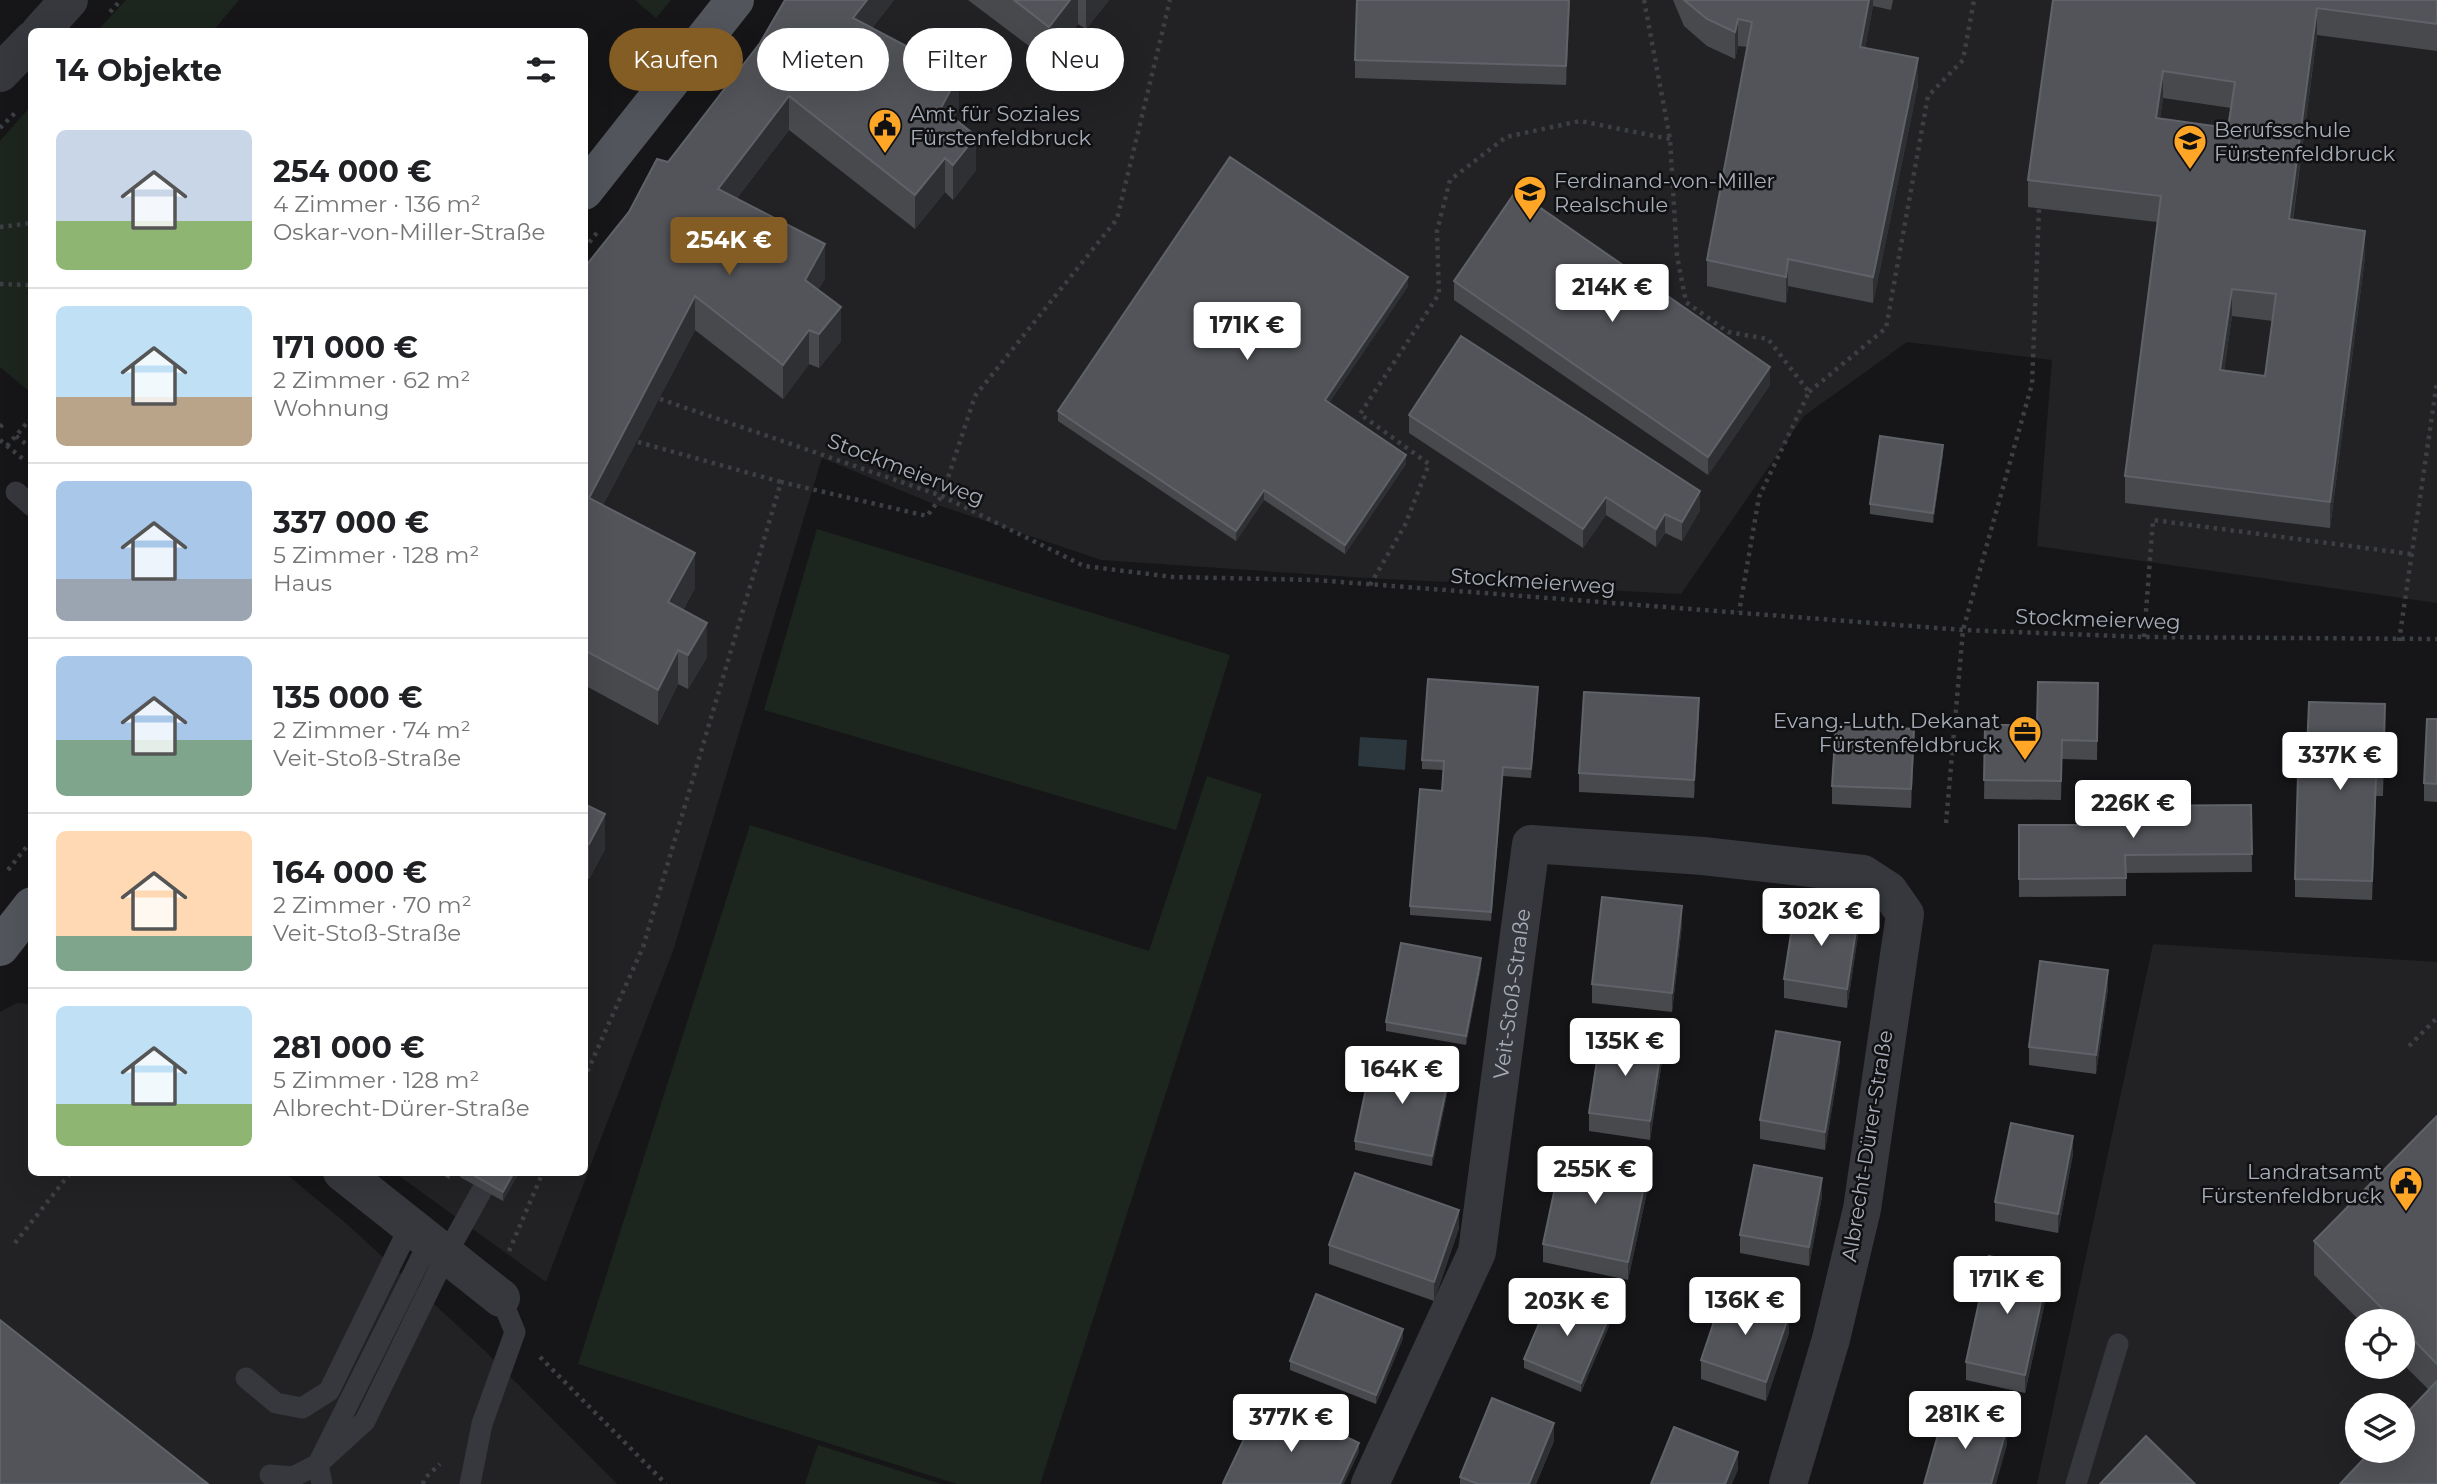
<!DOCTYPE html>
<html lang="de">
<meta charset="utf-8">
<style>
body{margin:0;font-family:Montserrat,sans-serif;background:#f2f2f2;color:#202124;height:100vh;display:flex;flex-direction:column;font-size:26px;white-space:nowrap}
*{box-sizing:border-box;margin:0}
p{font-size:23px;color:#757577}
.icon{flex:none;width:38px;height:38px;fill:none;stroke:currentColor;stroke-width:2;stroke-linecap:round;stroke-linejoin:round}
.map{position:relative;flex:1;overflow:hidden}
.sheet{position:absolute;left:28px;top:28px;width:560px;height:1148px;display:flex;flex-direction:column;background:#fff;border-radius:10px;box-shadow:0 7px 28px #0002}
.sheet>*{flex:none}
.guide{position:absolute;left:609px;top:28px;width:665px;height:63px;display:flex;gap:14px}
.buttons{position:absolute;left:2345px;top:1309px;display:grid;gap:14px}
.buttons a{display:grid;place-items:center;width:70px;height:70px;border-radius:50%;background:#fff;box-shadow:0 7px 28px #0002;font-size:35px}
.price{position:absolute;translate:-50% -60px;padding:0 16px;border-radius:7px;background:#fff;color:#222;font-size:23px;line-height:46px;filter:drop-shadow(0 2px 4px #0008)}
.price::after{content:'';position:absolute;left:50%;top:42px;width:21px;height:16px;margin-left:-10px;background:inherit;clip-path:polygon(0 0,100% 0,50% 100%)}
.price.current{background:#845d25;color:#fff}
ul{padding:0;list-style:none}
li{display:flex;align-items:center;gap:21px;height:175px;padding:0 28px}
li+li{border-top:2px solid #e0e0e0}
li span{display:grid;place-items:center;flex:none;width:196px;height:140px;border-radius:10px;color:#555}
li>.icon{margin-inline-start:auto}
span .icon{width:84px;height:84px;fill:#fffc;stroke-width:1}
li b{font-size:30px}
h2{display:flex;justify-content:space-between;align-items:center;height:84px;padding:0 28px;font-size:30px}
.tag{padding:0 24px;border-radius:32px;background:#fff;box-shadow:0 7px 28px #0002;font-size:24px;line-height:63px}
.tag.current{background:#845d25;color:#fff}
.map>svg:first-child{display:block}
</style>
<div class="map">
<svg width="2437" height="1484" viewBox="0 0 2437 1484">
<rect width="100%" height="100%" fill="#161618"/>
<g fill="#222225" fill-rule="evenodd">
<path d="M794,0H2437V603L2037,546L2052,360L1907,342L1804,416L1681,594L1367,578L1101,560L929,502L822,458L674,948L546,1282L395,1173L584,1172L585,277Z"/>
<path d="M2153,944L2437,962V1484H2037ZM2357,1321H2403V1367H2357ZM2357,1405H2403V1451H2357Z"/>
<path d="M17,1003L31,1004L32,1172L285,1173L348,1225L484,1350L617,1484H0V1012Z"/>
</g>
<g fill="#1d261e">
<path d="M126,0H239L213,31H97Z"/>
<path d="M635,0H671L656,18Z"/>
<path d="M31,106V393L0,367V141Z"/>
<path d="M817,529L1230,655L1176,830L764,710Z"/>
<path d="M1207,776L1262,794L1040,1484H957L578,1364L750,825L1149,951Z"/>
<path d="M818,1445L941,1484H805Z"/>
</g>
<path fill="#2b363d" d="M1360,737L1407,740L1405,770L1358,766Z"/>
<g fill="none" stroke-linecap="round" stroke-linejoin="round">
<g stroke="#3c3f44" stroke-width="4.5" stroke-dasharray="3.5 5" stroke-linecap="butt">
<path d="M1644,0L1670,139L1677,256L1686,302L1728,332L1768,339L1809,392L1759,497L1739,612"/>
<path d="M110,12L121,0"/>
<path d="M0,128L16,112"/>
<path d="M0,227L32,223"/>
<path d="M584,249L599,230"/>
<path d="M0,284L32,285"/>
<path d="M1809,392L1886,328L1928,96L1963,60L1974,0"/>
<path d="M660,399L942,496L1084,566L1173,577L1315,580L1963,630L2144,637L2437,639"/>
<path d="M0,427L3,424"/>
<path d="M16,436L32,449"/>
<path d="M0,440L23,459"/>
<path d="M638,442L781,482"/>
<path d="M7,446L32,417"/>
<path d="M1370,585L1405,525L1429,464L1360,414L1439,294L1437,231L1450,180L1506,137L1580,121L1670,139"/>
<path d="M2144,637L2153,520L2411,554"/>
<path d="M2399,641L2437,382"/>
<path d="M1946,823L1963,630L2032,384L2039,209"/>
<path d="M8,870L32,840"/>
<path d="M2409,1046L2437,1018"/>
<path d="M584,1079L643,947L781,482L927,516L942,496L975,396L1117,219L1170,0"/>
<path d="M15,1243L71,1172"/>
<path d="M509,1251L543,1172"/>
<path d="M540,1357L666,1484"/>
<path d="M423,1484L424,1479L440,1464"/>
</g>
<g stroke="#36383d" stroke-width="21">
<path d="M16,492L32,506"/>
<path d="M246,1378L276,1403L302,1408L329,1391L410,1226"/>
<path d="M270,1475L293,1477L318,1464L429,1242"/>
<path d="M322,1484L318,1464L365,1421L446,1255L492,1172"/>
<path d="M470,1484L482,1424L515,1332L501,1298"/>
<path d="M2076,1484L2118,1344"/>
</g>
<g stroke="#36383d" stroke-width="38">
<path d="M40,32L69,0"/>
<path d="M0,73L32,40"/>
<path d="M342,1172L501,1298"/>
<path id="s1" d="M1370,1484L1477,1252L1531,844L1703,856L1863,874L1889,891L1905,914L1862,1209L1831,1339L1788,1484"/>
</g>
<g stroke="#52555c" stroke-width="38">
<path d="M584,191L735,0"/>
<path d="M0,947L32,906"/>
</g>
</g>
<g fill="#47494d" fill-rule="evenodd">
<path d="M894,0L872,28L959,108L954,118L976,170L953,200L945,192L915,229L789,130L737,198L825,278L818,290L841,341L819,368L809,364L783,399L695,330L603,505L695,588L683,610L707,657L688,689L678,684L658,725L584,685V268L668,162Z"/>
<path d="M968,0H1109L1086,29L1078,24L1049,61Z"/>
<path d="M1570,0L1566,85L1355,78V60Z"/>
<path d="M1673,0H1893L1891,10L1873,6L1865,48L1918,85L1873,303L1788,286L1786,303L1707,286V260L1747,47L1738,46L1735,59L1707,46L1684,26Z"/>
<path d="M2053,0H2437V51L2317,35L2293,220L2365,257L2330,528L2125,503V476L2157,222L2028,207V180ZM2163,98L2231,108L2228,128L2160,118ZM2232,316L2273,321L2265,376L2224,371Z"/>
<path d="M1454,281L1770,385L1708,475L1454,300Z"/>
<path d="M1408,286L1329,403L1406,464L1345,554L1264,500L1236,541L1058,421V411Z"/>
<path d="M1409,415L1700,510L1682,541L1665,533L1656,547L1606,515L1583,548L1409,433Z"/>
<path d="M1943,454L1933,523L1870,514V504Z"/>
<path d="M2098,683L2097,760L2062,759L2061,800L1984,799L1985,725H2037Z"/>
<path d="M1538,696L1531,778L1503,776L1491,921L1410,915V906L1442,791L1443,770L1422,769V760Z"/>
<path d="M1699,717L1694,798L1579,792V773Z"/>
<path d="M2437,719V802L2424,801V783Z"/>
<path d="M2385,723L2383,796H2376L2372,900L2295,897V879L2306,775Z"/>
<path d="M1914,747L1911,808L1832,804V786Z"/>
<path d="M584,804L605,849L589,879L584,877Z"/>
<path d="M2251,805L2252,872L2126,873V896L2019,897V825H2119Z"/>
<path d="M1682,925L1672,1012L1592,1003V984Z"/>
<path d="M1858,935L1847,1008L1784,998V979Z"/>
<path d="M1481,967L1466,1045L1386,1031V1022Z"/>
<path d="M2108,988L2096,1074L2029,1065V1047Z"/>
<path d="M1840,1060L1825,1150L1760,1139V1120Z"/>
<path d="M1662,1061L1650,1140L1589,1131V1113Z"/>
<path d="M1450,1080L1432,1166L1355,1150V1141Z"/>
<path d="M2437,1116V1484L2429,1390L2403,1364V1321H2360L2314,1275V1241Z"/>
<path d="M2073,1154L2058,1233L1995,1221V1202Z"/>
<path d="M438,1172H452L449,1179Z"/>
<path d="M460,1172H519L503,1201L460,1177Z"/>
<path d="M1648,1187L1628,1280L1543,1262V1244Z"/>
<path d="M1822,1196L1809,1266L1740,1253V1235Z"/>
<path d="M1459,1228L1434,1301L1329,1264V1245Z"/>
<path d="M2048,1288L2025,1393L1966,1380V1362Z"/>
<path d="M1609,1326L1581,1392L1524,1368V1359Z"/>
<path d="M1789,1333L1766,1401L1701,1379V1360Z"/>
<path d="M1403,1338L1376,1404L1290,1370V1361Z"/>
<path d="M1554,1441L1536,1484H1460V1477Z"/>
</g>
<g fill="#2f3033">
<path d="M867,0H894L853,52V18Z"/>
<path d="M1070,0H1078V24L1049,61V27Z"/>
<path d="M1086,0H1109L1086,29Z"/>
<path d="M1569,0H1570L1566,85V66Z"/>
<path d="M1869,0H1873V6L1860,74V47Z"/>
<path d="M2317,8V35L2289,246V219Z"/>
<path d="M1738,19V46L1735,59V32Z"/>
<path d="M1918,58V85L1873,303V277Z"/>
<path d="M2163,71V98L2156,144V118Z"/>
<path d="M959,74V108L941,142V108Z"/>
<path d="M789,96V130L718,223V189Z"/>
<path d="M976,136V170L953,200V165Z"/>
<path d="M945,158V192L915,229V195Z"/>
<path d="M2365,231V257L2330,528V502Z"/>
<path d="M825,244V278L805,315V280Z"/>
<path d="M1788,259V286L1786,303V277Z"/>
<path d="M1408,277V286L1325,409V400Z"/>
<path d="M2232,289V316L2220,397V370Z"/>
<path d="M695,296V330L589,532V498Z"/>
<path d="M841,307V341L819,368V334Z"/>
<path d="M809,330V364L783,399V365Z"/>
<path d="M1770,367V385L1708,475V457Z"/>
<path d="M1943,445V454L1933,523V513Z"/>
<path d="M1406,455V464L1345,554V545Z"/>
<path d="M1264,490V500L1236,541V531Z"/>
<path d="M1700,491V510L1682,541V522Z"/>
<path d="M1606,497V515L1583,548V529Z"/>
<path d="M1665,514V533L1656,547V529Z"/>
<path d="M695,553V588L668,637V602Z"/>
<path d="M707,623V657L688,689V655Z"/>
<path d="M678,650V684L658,725V690Z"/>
<path d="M1538,687V696L1531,778V769Z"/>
<path d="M1699,698V717L1694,798V780Z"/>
<path d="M1914,729V747L1911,808V789Z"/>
<path d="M1503,767V776L1491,921V912Z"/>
<path d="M2376,777V796L2372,900V881Z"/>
<path d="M605,814V849L589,879V844Z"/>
<path d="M1682,906V925L1672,1012V993Z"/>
<path d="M1858,917V935L1847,1008V989Z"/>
<path d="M1481,958V967L1466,1045V1036Z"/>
<path d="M2108,970V988L2096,1074V1055Z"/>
<path d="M1840,1042V1060L1825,1150V1132Z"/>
<path d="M1662,1043V1061L1650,1140V1121Z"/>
<path d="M1450,1071V1080L1432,1166V1156Z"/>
<path d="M2073,1136V1154L2058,1233V1214Z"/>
<path d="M1648,1168V1187L1628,1280V1262Z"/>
<path d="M514,1172H519L503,1201V1192Z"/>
<path d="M1822,1178V1196L1809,1266V1247Z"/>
<path d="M1459,1210V1228L1434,1301V1282Z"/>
<path d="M2048,1270V1288L2025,1393V1375Z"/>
<path d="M1789,1315V1333L1766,1401V1382Z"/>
<path d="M1609,1317V1326L1581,1392V1383Z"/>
<path d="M1403,1329V1338L1376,1404V1395Z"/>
<path d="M1554,1423V1441L1536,1484H1529Z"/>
<path d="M2007,1427V1445L1996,1484H1991Z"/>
<path d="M1359,1443V1452L1344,1484H1340Z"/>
<path d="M1738,1452V1470L1732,1484H1725Z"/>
</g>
<g fill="#525459" stroke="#5f6268" stroke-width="2" fill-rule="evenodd">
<path d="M785,0H867L853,18L959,74L941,108L976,136L953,165L945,158L915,195L789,96L718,189L825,244L805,280L841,307L819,334L809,330L783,365L695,296L589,498L695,553L668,602L707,623L688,655L678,650L658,690L584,650V268L629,212L657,159L668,162L760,43Z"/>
<path d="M1014,0H1070L1049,27Z"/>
<path d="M1357,0H1569L1566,66L1355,60Z"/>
<path d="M1684,0H1869L1860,47L1918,58L1873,277L1788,259L1786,277L1707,260L1752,22L1738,19L1735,32L1707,19Z"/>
<path d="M2053,0H2437V24L2317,8L2289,219L2365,231L2330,502L2125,476L2161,196L2028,180ZM2163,71L2235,82L2228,128L2156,118ZM2232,289L2276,294L2265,376L2220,370Z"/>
<path d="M1230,157L1408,277L1325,400L1406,455L1345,545L1264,490L1236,531L1058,411Z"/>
<path d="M1516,191L1770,367L1708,457L1454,281Z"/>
<path d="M1461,336L1700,491L1682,522L1665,514L1656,529L1606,497L1583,529L1409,415Z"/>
<path d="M1880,436L1943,445L1933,513L1870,504Z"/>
<path d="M1428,679L1538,687L1531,769L1503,767L1491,912L1410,906L1420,789L1442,791L1444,761L1422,760Z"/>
<path d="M2038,682L2098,683L2097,741L2062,740L2061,781L1984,780L1985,725H2037Z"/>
<path d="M1584,692L1699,698L1694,780L1579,773Z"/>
<path d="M2309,702L2385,704L2383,777H2376L2372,881L2295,879L2298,775H2306Z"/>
<path d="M2427,719H2437V784L2424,783Z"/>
<path d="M1836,724L1914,729L1911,789L1832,786Z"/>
<path d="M584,804L605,814L589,844L584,843Z"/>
<path d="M2251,805L2252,854L2125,855L2126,878L2019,879V825H2119V806Z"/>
<path d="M1602,897L1682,906L1672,993L1592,984Z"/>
<path d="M1795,908L1858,917L1847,989L1784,979Z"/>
<path d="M1401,943L1481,958L1466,1036L1386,1022Z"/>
<path d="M2040,961L2108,970L2096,1055L2029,1047Z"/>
<path d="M1776,1031L1840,1042L1825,1132L1760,1120Z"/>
<path d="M1601,1034L1662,1043L1650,1121L1589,1113Z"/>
<path d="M1373,1055L1450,1071L1432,1156L1355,1141Z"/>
<path d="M2437,1116V1364L2403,1329V1321H2395L2314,1241Z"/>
<path d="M2011,1123L2073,1136L2058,1214L1995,1202Z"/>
<path d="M1563,1150L1648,1168L1628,1262L1543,1244Z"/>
<path d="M1754,1165L1822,1178L1809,1247L1740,1235Z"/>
<path d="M468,1172H514L503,1192Z"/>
<path d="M1355,1173L1459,1210L1434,1282L1329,1245Z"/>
<path d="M1989,1256L2048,1270L2025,1375L1966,1362Z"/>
<path d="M1724,1292L1789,1315L1766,1382L1701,1360Z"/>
<path d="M1552,1293L1609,1317L1581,1383L1524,1359Z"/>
<path d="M1316,1294L1403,1329L1376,1395L1290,1361Z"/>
<path d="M0,1320L208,1484H0Z"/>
<path d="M2437,1381V1484H2340L2371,1451H2403V1417Z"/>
<path d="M1492,1398L1554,1423L1529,1484H1478L1460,1477Z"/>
<path d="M1283,1407L1359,1443L1340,1484H1225L1223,1483L1254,1418L1274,1427Z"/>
<path d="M1945,1410L2007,1427L1991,1484H1924Z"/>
<path d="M1674,1427L1738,1452L1725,1484H1651Z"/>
<path d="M2146,1436L2195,1484H2100Z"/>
</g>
<defs>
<symbol id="civic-pin" viewBox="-11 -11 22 30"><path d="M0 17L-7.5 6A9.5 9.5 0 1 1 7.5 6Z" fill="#ffa627" stroke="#111113"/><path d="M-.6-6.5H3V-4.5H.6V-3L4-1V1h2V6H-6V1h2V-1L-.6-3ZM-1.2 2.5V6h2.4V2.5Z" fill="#111"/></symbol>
<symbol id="school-pin" viewBox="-11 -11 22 30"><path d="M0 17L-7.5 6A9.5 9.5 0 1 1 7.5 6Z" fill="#ffa627" stroke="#111113"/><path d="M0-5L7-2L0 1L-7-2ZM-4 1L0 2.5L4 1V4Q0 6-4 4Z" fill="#111"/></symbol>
<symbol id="office-pin" viewBox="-11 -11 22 30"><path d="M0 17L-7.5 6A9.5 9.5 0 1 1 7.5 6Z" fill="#ffa627" stroke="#111113"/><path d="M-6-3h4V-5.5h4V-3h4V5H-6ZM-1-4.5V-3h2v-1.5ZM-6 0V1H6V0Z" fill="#111"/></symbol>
</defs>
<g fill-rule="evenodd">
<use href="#civic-pin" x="866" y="106" width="38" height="52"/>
<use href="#school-pin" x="2171" y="122" width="38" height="52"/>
<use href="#school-pin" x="1511" y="173" width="38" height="52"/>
<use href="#office-pin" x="2006" y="713" width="38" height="52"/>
<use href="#civic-pin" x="2387" y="1164" width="38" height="52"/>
</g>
<g text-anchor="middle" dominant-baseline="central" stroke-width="5" stroke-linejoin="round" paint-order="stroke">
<g font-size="21" fill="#a7aeb9" stroke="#111113" text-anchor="start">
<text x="910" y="113">Amt für Soziales<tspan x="910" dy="24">Fürstenfeldbruck</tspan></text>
<text x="2214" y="129">Berufsschule<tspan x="2214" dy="24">Fürstenfeldbruck</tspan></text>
<text x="1554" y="180">Ferdinand-von-Miller<tspan x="1554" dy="24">Realschule</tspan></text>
<text x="2000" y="720" text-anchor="end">Evang.-Luth. Dekanat<tspan x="2000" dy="24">Fürstenfeldbruck</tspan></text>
<text x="2382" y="1171" text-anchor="end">Landratsamt<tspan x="2382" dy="24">Fürstenfeldbruck</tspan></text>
</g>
<g font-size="21" fill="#a7aeb9" stroke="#111113">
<text transform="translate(906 469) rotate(21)">Stockmeierweg</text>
<text transform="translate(1533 581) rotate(4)">Stockmeierweg</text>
<text transform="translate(2098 619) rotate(2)">Stockmeierweg</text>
<text stroke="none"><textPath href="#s1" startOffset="516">Veit-Stoß-Straße</textPath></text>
<text transform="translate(1867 1146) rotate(-81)">Albrecht-Dürer-Straße</text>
</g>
</g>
</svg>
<div class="buttons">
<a><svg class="icon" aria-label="locate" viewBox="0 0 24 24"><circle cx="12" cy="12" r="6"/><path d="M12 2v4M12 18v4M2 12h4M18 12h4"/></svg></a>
<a><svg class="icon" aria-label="layers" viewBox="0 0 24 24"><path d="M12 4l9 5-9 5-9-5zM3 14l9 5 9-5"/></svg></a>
</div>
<b class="price current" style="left:729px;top:277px">254K €</b>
<b class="price" style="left:1612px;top:324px">214K €</b>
<b class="price" style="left:1247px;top:362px">171K €</b>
<b class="price" style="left:2340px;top:792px">337K €</b>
<b class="price" style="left:2133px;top:840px">226K €</b>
<b class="price" style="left:1821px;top:948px">302K €</b>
<b class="price" style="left:1625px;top:1078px">135K €</b>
<b class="price" style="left:1402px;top:1106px">164K €</b>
<b class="price" style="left:1595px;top:1206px">255K €</b>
<b class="price" style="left:2007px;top:1316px">171K €</b>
<b class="price" style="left:1745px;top:1337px">136K €</b>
<b class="price" style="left:1567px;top:1338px">203K €</b>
<b class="price" style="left:1965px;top:1451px">281K €</b>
<b class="price" style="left:1291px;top:1454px">377K €</b>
<div class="guide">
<a class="tag current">Kaufen</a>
<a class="tag">Mieten</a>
<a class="tag">Filter</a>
<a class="tag">Neu</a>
</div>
<section class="sheet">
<h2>14 Objekte<svg class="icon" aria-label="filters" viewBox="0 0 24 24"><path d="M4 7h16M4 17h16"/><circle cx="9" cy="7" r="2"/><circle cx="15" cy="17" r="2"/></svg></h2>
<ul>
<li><span style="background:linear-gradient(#c9d6e8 65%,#8fb573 0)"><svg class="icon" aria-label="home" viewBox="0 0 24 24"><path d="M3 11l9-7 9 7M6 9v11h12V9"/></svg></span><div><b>254 000 €</b><p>4 Zimmer · 136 m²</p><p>Oskar-von-Miller-Straße</p></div></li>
<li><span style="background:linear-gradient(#bfe0f5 65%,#b9a48a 0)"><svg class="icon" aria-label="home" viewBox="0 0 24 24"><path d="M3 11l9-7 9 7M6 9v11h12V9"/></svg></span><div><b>171 000 €</b><p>2 Zimmer · 62 m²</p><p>Wohnung</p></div></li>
<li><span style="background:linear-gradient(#a9c7e8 70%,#9aa5b1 0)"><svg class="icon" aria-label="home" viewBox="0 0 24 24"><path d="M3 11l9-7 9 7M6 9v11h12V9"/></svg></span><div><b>337 000 €</b><p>5 Zimmer · 128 m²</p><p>Haus</p></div></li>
<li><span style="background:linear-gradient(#a9c7e8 60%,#7fa58c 0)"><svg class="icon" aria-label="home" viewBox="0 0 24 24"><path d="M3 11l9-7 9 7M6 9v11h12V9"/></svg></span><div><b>135 000 €</b><p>2 Zimmer · 74 m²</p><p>Veit-Stoß-Straße</p></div></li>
<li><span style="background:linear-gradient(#ffd9b3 75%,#7fa58c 0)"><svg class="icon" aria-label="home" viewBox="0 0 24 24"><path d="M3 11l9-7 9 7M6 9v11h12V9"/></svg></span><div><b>164 000 €</b><p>2 Zimmer · 70 m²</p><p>Veit-Stoß-Straße</p></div></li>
<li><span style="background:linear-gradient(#bfe0f5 70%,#8fb573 0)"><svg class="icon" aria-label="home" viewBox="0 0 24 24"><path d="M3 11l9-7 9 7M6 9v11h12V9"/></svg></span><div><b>281 000 €</b><p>5 Zimmer · 128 m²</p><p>Albrecht-Dürer-Straße</p></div></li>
</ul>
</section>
</div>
